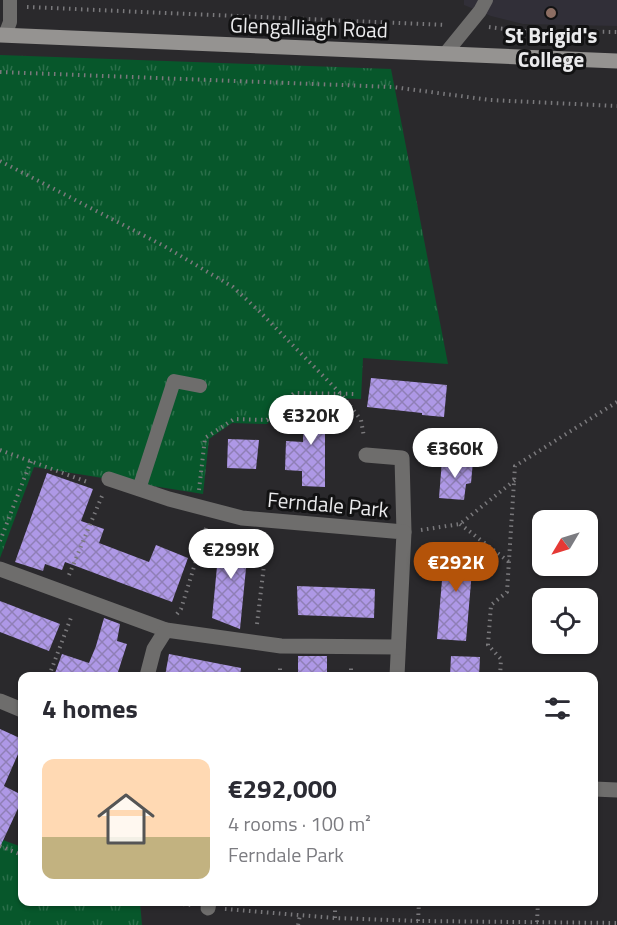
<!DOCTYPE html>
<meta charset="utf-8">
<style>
body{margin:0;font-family:"Titillium Web",sans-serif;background:#f7f7f7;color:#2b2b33;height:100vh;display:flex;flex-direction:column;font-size:22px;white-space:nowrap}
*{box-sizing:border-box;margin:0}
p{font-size:20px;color:#7c7c81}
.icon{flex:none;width:33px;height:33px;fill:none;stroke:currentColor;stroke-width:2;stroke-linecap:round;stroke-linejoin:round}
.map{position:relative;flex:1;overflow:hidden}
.drawer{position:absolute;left:18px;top:672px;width:580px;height:234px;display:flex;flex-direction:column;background:#fff;border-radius:12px;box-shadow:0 2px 4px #0004}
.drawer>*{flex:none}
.needle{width:39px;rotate:232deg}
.controls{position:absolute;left:532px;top:510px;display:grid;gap:12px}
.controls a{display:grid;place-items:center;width:66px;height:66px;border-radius:12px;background:#fff;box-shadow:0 2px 4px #0004;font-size:30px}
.price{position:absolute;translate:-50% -51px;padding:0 14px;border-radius:21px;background:#fff;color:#222;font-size:20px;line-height:39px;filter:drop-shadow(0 2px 3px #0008)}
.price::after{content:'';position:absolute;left:50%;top:36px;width:18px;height:14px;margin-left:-9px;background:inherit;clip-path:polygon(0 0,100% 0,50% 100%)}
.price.selected{background:#b45309;color:#fff}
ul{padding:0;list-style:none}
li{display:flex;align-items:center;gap:18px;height:150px;padding:0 24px}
li span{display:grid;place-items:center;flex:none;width:168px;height:120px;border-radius:12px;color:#555}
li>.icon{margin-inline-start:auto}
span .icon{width:72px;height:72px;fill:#fffc;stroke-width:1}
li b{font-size:26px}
h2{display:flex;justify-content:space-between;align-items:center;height:72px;padding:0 24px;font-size:26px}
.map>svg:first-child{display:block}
</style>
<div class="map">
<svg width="617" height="925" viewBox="0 0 617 925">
<defs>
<pattern id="grass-tufts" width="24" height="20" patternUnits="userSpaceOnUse" patternTransform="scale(1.5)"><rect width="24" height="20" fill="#07572b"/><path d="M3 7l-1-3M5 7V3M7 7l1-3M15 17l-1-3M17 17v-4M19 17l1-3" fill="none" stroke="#2b6f4a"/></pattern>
<pattern id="building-cross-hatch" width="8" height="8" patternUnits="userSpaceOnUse" patternTransform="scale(1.5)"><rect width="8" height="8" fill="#ae98e6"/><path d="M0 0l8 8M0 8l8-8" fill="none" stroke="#8f7fb6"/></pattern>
</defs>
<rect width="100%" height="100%" fill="#2a292c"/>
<path fill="#312f38" d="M464,0H617V26L523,24L491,16L464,5Z"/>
<g fill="url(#grass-tufts)">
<path d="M0,55L391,69L448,364L363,358L361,399L295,397L267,424L232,423L209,439L203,494L34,467L0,558Z"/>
<path d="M0,839L22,847V902H140L142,925H0Z"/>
</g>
<g fill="url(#building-cross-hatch)">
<path d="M371,378L447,385L444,417L422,415V413L367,407Z"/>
<path d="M304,405L334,406V425L325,424V487L302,486V471L285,470L286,441L303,442Z"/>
<path d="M228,439L259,440L256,469L227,468Z"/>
<path d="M442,460L473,461L471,483L466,484L464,500L439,498Z"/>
<path d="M47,473L93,489L81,521L104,529L99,543L149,562L156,545L188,558L172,602L65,562L62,570L45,564L43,571L15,562Z"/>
<path d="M220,536L249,538L240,629L212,618Z"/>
<path d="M445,545L474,547L466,641L437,639Z"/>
<path d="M297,586L375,589L374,618L298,615Z"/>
<path d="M0,601L60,624L49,651L0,632Z"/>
<path d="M104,618L120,624L117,641L127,644L118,672L120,673L119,676H54L62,654L89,663L96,646Z"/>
<path d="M169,654L241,668L240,676H165Z"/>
<rect x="298" y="656" width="29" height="20"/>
<path d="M451,656L480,657L479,676H450Z"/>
<path d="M0,729L22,739V745L4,786L22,795V800L0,847Z"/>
</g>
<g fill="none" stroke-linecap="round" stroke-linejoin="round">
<g stroke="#7a797c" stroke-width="4" stroke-dasharray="1.5 4.5" stroke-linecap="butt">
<path d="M27,7L446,25"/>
<path d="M489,27L519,31L617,32"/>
<path d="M0,72L393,87L490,100L617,106"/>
<path d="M0,161L164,246L233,287L259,311L341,394L361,420L364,437"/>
<path d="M0,450L90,483"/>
<path d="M199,490L205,438L234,419L267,420L294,393L355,394"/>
<path d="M460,524L509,562"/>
<path d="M421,530L460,524L515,480"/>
<path d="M0,541L31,461"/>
<path d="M69,575L102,496"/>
<path d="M177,614L181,609L206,528"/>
<path d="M257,624L267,540"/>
<path d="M49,676L72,615"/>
<path d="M280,676V665"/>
<path d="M351,676V665"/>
<path d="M500,676L501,659L488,645L491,605L507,592L515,466L617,402"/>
<path d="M0,846L22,855"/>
<path d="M165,902L191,905"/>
<path d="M225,909L335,918L418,921L617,923"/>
<path d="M335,918V902"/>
<path d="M418,921L419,902"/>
<path d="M537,922L538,902"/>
<path d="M298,925L300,915"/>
</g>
<g stroke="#6e6d6c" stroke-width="14">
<path d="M5,35L10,22V0"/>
<path d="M445,54L480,11L486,0"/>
<path d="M139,489L174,381L200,386"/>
</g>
<g stroke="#6e6d6c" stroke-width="15">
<path d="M366,455L402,458L404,532"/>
<path d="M109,479L169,499L242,518L404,532L397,676"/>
<path d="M0,569L166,630L281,646L398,647"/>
<path d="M147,676L154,649L166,630"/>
<path d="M0,701L22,710"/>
<path d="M594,789L617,790"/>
<path d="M208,908L209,902"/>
</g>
<path stroke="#959391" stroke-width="15" d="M0,35L617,61"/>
</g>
<circle fill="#8d6e63" stroke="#121213" stroke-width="2" cx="551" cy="13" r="6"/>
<g text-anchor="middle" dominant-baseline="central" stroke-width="6" stroke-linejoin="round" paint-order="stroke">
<g font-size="21" fill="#eaeaec" stroke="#121213">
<text transform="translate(309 27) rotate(2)">Glengalliagh Road</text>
<text transform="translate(328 504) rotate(5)">Ferndale Park</text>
</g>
<g font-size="21" font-weight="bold" fill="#eaeaec" stroke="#121213">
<text x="551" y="35">St Brigid's<tspan x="551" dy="24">College</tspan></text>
</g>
</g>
</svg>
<div class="controls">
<a><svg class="needle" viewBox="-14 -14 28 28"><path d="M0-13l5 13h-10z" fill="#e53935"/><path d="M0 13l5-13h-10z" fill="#7c7c81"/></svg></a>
<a><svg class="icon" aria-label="locate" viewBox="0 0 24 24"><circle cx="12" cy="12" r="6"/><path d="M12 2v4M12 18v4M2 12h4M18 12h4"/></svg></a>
</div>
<b class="price" style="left:311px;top:446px">€320K</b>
<b class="price" style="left:455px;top:479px">€360K</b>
<b class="price" style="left:231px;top:580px">€299K</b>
<b class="price selected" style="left:456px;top:593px">€292K</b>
<section class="drawer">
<h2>4 homes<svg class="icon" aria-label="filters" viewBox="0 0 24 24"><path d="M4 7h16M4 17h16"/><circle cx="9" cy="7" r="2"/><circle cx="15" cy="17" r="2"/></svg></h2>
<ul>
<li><span style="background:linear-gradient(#ffd9b3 65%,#c2b280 0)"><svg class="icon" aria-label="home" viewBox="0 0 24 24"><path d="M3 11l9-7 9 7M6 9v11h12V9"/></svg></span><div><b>€292,000</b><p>4 rooms · 100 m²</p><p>Ferndale Park</p></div></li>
</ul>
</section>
</div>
